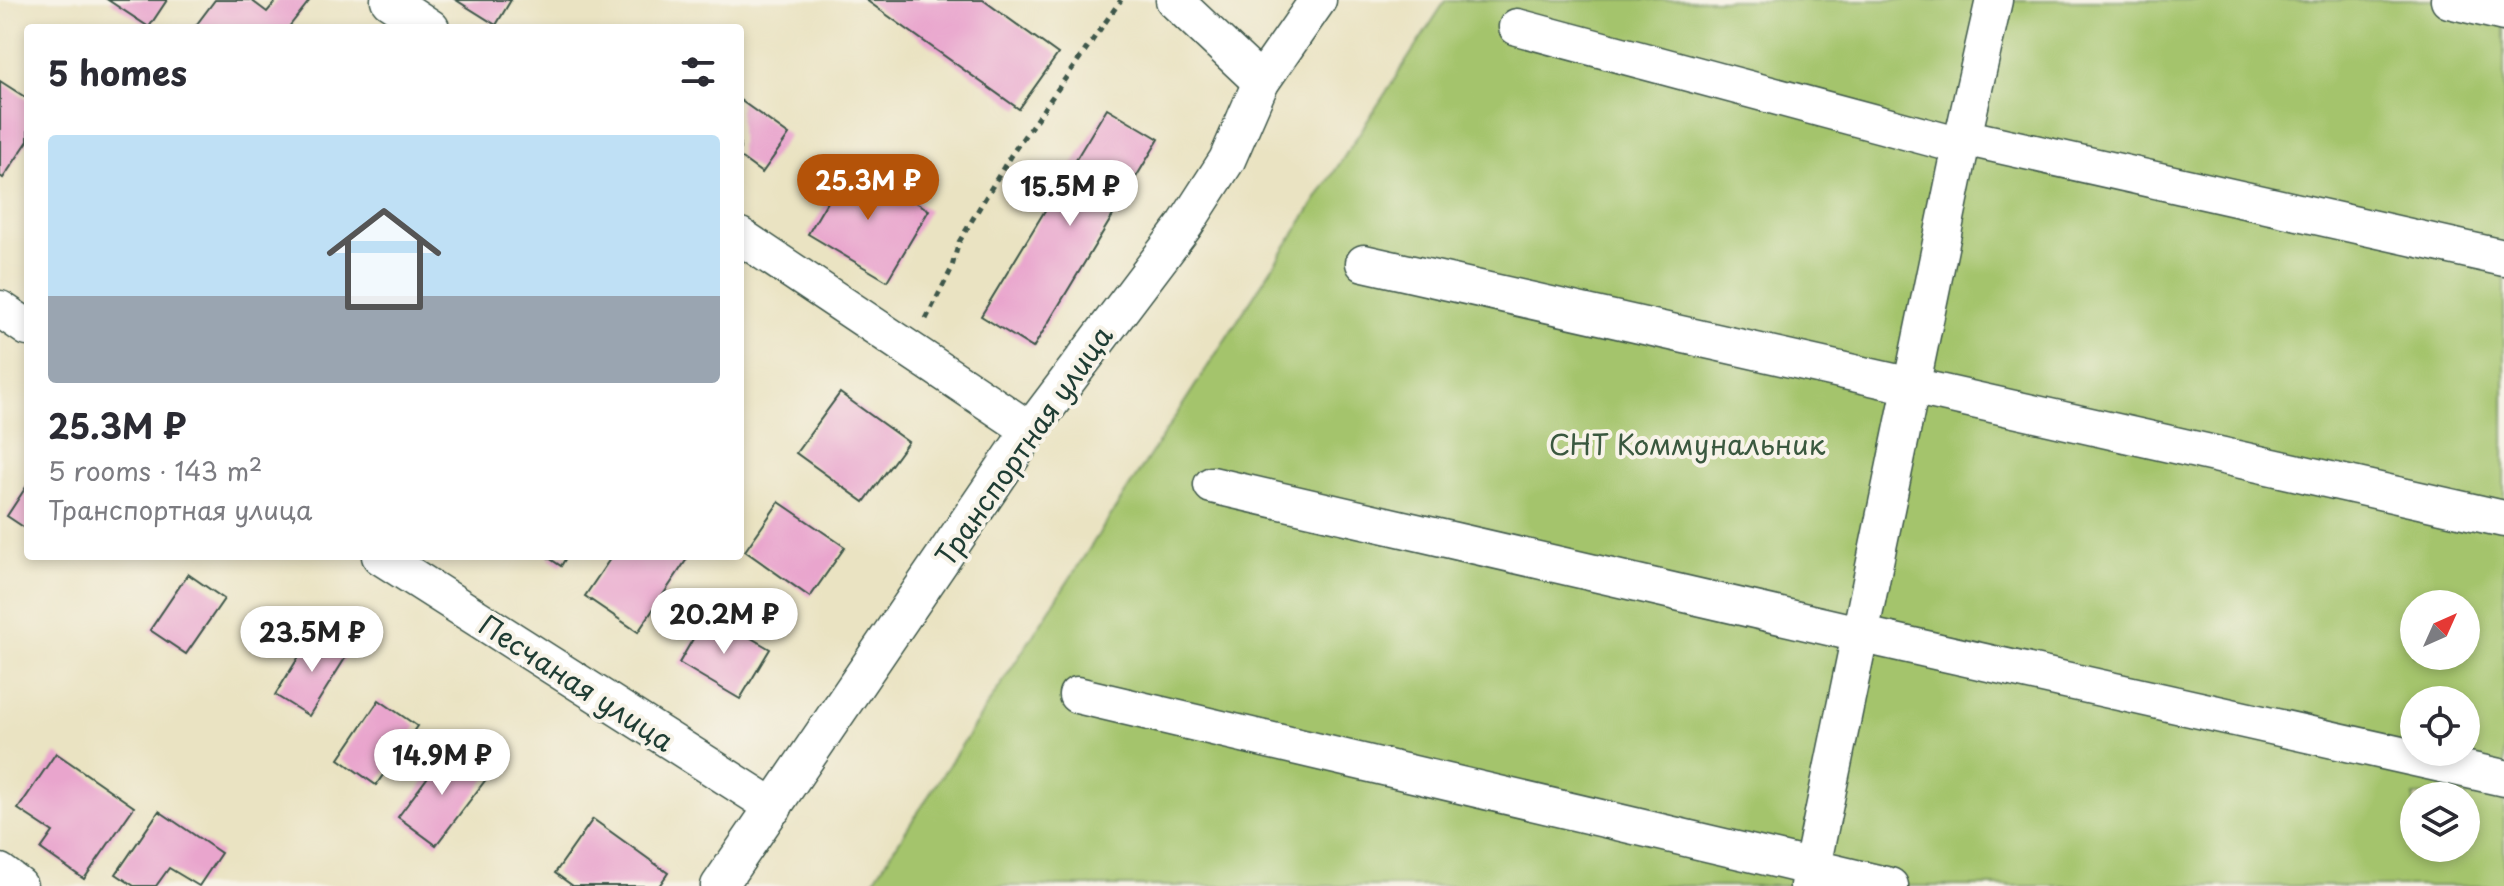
<!DOCTYPE html>
<meta charset="utf-8">
<style>
body{margin:0;font-family:"Playpen Sans",sans-serif;background:#f7f7f7;color:#2b2b33;height:100vh;display:flex;flex-direction:column;font-size:30px;white-space:nowrap}
*{box-sizing:border-box;margin:0}
p{font-size:26px;color:#7c7c81}
.icon{flex:none;width:44px;height:44px;fill:none;stroke:currentColor;stroke-width:2;stroke-linecap:round;stroke-linejoin:round}
.map{position:relative;flex:1;overflow:hidden}
.drawer{position:absolute;left:24px;top:24px;width:720px;height:536px;display:flex;flex-direction:column;background:#fff;border-radius:8px;box-shadow:0 4px 12px #0003}
.drawer>*{flex:none}
.needle{width:52px;rotate:45deg}
.buttons{position:absolute;left:2400px;top:590px;display:grid;gap:16px}
.buttons a{display:grid;place-items:center;width:80px;height:80px;border-radius:50%;background:#fff;box-shadow:0 4px 12px #0003;font-size:40px}
.price{position:absolute;translate:-50% -68px;padding:0 18px;border-radius:28px;background:#fff;color:#222;font-size:26px;line-height:52px;filter:drop-shadow(0 2px 4px #0008)}
.price::after{content:'';position:absolute;left:50%;top:48px;width:24px;height:18px;margin-left:-12px;background:inherit;clip-path:polygon(0 0,100% 0,50% 100%)}
.price.active{background:#b45309;color:#fff}
ul{padding:0;list-style:none}
li{display:grid;align-content:center;gap:16px;height:424px;padding:0 24px}
li span{display:grid;place-items:center;height:248px;border-radius:8px;color:#555}
li>.icon{margin-inline-start:auto}
span .icon{width:144px;height:144px;fill:#fffc;stroke-width:1}
li b{font-size:34px}
h2{display:flex;justify-content:space-between;align-items:center;height:96px;padding:0 24px;font-size:34px}
.map>svg:first-child{display:block}
</style>
<div class="map">
<svg width="2504" height="886" viewBox="0 0 2504 886">
<rect width="100%" height="100%" fill="#f7f3e8"/>
<filter id="ink" filterUnits="userSpaceOnUse"><feTurbulence type="fractalNoise" baseFrequency=".0125" numOctaves="2"/><feDisplacementMap in="SourceGraphic" scale="16" xChannelSelector="R" yChannelSelector="G"/><feConvolveMatrix kernelMatrix="1 2 1 2 8 2 1 2 1" color-interpolation-filters="sRGB"/></filter>
<filter id="wash" filterUnits="userSpaceOnUse"><feTurbulence type="fractalNoise" baseFrequency=".006" numOctaves="4" result="noise"/><feDisplacementMap in="SourceGraphic" scale="32" xChannelSelector="R" yChannelSelector="G"/><feGaussianBlur stdDeviation="1.8" result="paint"/><feColorMatrix in="noise" values="0 0 0 0 0 0 0 0 0 0 0 0 0 0 0 0 0 1.4 0 .05"/><feComposite in="paint" operator="in"/></filter>
<g filter="url(#wash)">
<rect width="100%" height="100%" fill="#eae3c2"/>
<path fill="#a4c46c" stroke="#628050" stroke-width="2" fill-rule="evenodd" d="M1446,0H2504V886H870ZM2414,604H2466V656H2414ZM2414,700H2466V752H2414ZM2414,796H2466V848H2414Z"/>
<g id="blocks">
<g fill="#e9a5cd">
<path d="M108,0H167L149,27Z"/>
<path d="M215,0H251L267,12L277,0H310L288,28H194Z"/>
<path d="M456,0H511L496,25Z"/>
<path d="M866,0H983L1058,54L1019,109Z"/>
<path d="M0,81L28,99V141L3,178L0,176Z"/>
<path d="M740,100L789,135L762,173L740,157Z"/>
<path d="M1107,108L1159,139L1033,348L981,316Z"/>
<path d="M850,163L929,210L887,281L808,234Z"/>
<path d="M840,393L908,442L864,502L796,453Z"/>
<path d="M28,484V530L7,516Z"/>
<path d="M779,502L845,547L810,597L745,551Z"/>
<path d="M546,556H567L561,566Z"/>
<path d="M612,556H689L638,632L585,596Z"/>
<path d="M188,574L224,599L186,654L150,630Z"/>
<path d="M708,613L770,649L740,699L679,663Z"/>
<path d="M315,631L349,652L309,716L275,695Z"/>
<path d="M379,700L417,726L376,785L339,759Z"/>
<path d="M448,750L487,778L436,845L398,817Z"/>
<path d="M56,753L134,807L84,879L41,849L53,832L18,809Z"/>
<path d="M159,811L221,853L199,886L169,868L156,886H134L116,874Z"/>
<path d="M593,819L668,873L659,886H573L555,873Z"/>
</g>
</g>
</g>
<g filter="url(#ink)">
<use href="#blocks" fill-opacity="0" stroke="#3d5649" stroke-width="2"/>
<g fill="none" stroke-linecap="round" stroke-linejoin="round">
<defs>
<g id="minor">
<path d="M389,0L431,28"/>
<path d="M1174,0L1261,82"/>
<path d="M2449,0L2504,13"/>
<path d="M1517,27L1961,146"/>
<path d="M1963,137L2504,258"/>
<path d="M740,236L1030,430"/>
<path d="M1364,263L2504,519"/>
<path d="M0,309L28,328"/>
<path d="M1212,485L1859,634L2504,778"/>
<path d="M380,556L774,807"/>
<path d="M1077,695L1890,886"/>
<path d="M0,872L19,886"/>
<path d="M719,886L1030,430L1185,225L1227,160L1261,82L1318,0"/>
<path d="M1808,886L1961,146L1994,0"/>
</g>
</defs>
<use href="#minor" stroke="#3d5649" stroke-width="39"/>
<path stroke="#3d5649" stroke-width="5" stroke-dasharray="6 6" stroke-linecap="butt" d="M926,319L951,270L959,242L1011,155L1121,0"/>
<use href="#minor" stroke="#fff" stroke-width="36"/>
</g>
</g>
<g text-anchor="middle" dominant-baseline="central" stroke-width="8" stroke-linejoin="round" paint-order="stroke">
<g font-size="28" fill="#3a583f" stroke="#f7f3e8">
<text x="1687" y="443">СНТ Коммунальник</text>
</g>
<g font-size="28" fill="#1f3d34" stroke="#f7f3e8">
<text transform="translate(1023 445) rotate(-55)">Транспортная улица</text>
<text transform="translate(577 682) rotate(33)">Песчаная улица</text>
</g>
</g>
</svg>
<div class="buttons">
<a><svg class="needle" viewBox="-14 -14 28 28"><path d="M0-13l5 13h-10z" fill="#e53935"/><path d="M0 13l5-13h-10z" fill="#7c7c81"/></svg></a>
<a><svg class="icon" aria-label="locate" viewBox="0 0 24 24"><circle cx="12" cy="12" r="6"/><path d="M12 2v4M12 18v4M2 12h4M18 12h4"/></svg></a>
<a><svg class="icon" aria-label="layers" viewBox="0 0 24 24"><path d="M12 4l9 5-9 5-9-5zM3 14l9 5 9-5"/></svg></a>
</div>
<b class="price active" style="left:868px;top:222px">25.3M ₽</b>
<b class="price" style="left:1070px;top:228px">15.5M ₽</b>
<b class="price" style="left:724px;top:656px">20.2M ₽</b>
<b class="price" style="left:312px;top:674px">23.5M ₽</b>
<b class="price" style="left:442px;top:797px">14.9M ₽</b>
<section class="drawer">
<h2>5 homes<svg class="icon" aria-label="filters" viewBox="0 0 24 24"><path d="M4 7h16M4 17h16"/><circle cx="9" cy="7" r="2"/><circle cx="15" cy="17" r="2"/></svg></h2>
<ul>
<li><span style="background:linear-gradient(#bfe0f5 65%,#9aa5b1 0)"><svg class="icon" aria-label="home" viewBox="0 0 24 24"><path d="M3 11l9-7 9 7M6 9v11h12V9"/></svg></span><div><b>25.3M ₽</b><p>5 rooms · 143 m²</p><p>Транспортная улица</p></div></li>
</ul>
</section>
</div>
